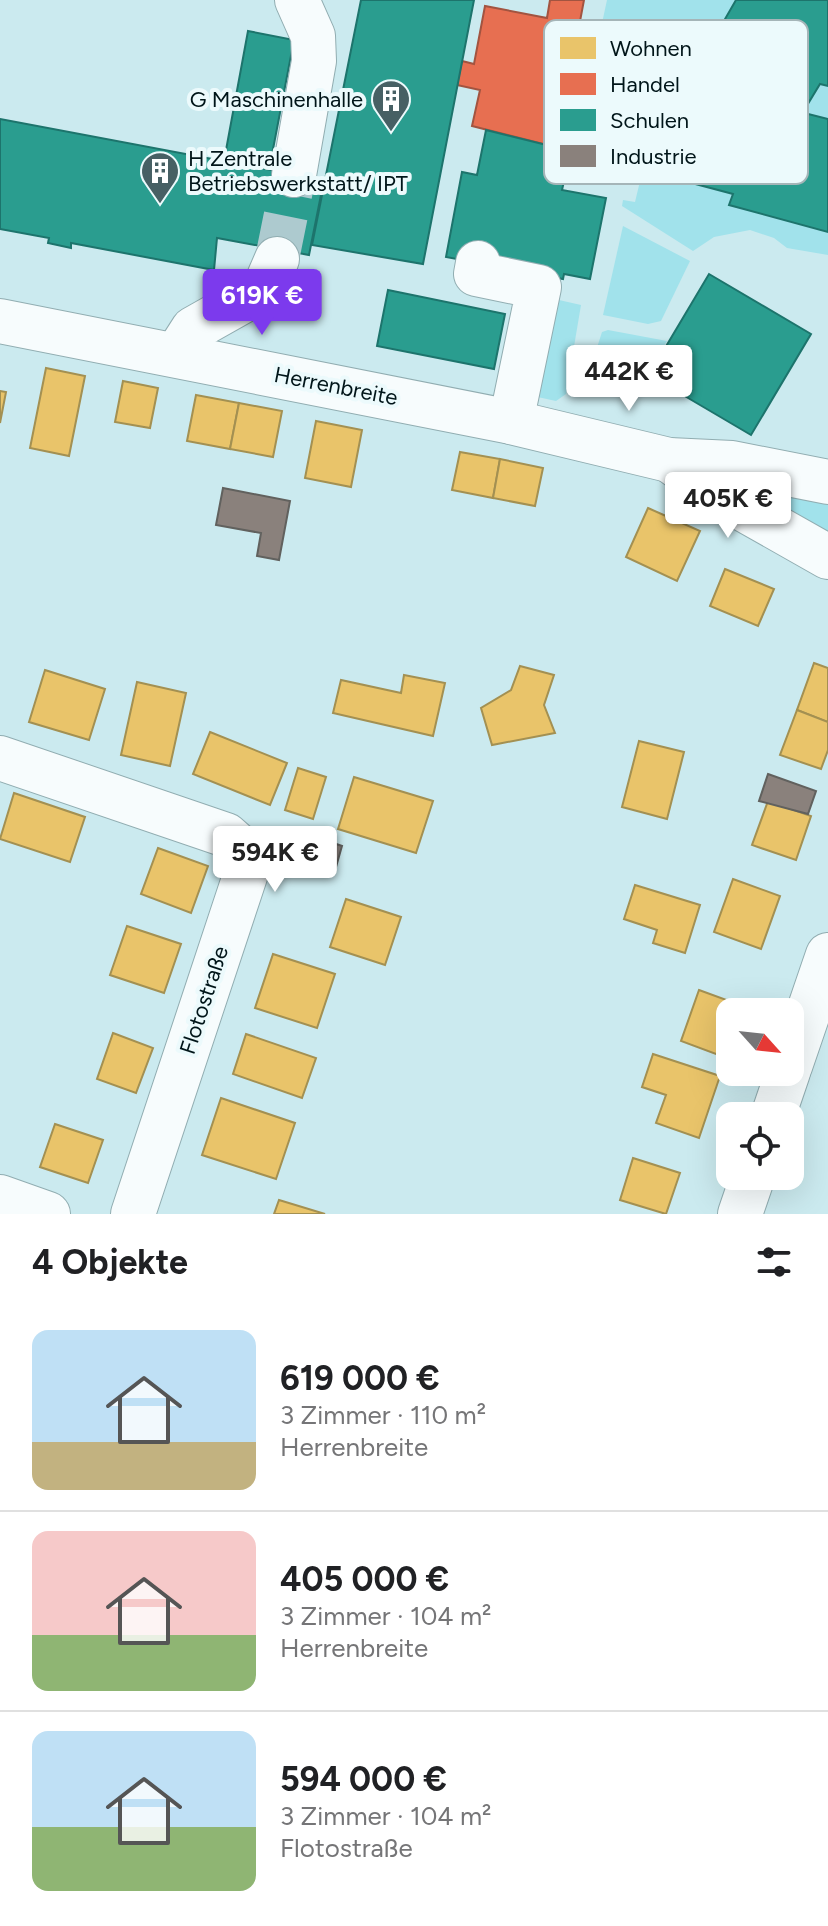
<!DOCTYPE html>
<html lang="de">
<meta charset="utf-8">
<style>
body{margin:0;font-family:Figtree,sans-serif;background:#f6f6f6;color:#202124;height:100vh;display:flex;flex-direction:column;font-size:30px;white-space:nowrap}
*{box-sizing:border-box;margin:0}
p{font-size:26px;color:#757577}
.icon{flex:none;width:44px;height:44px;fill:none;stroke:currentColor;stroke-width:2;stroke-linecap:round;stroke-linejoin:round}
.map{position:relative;height:1214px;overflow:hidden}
.details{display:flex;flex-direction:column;background:#fff;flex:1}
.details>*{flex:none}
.needle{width:52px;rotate:117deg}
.tools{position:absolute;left:716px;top:998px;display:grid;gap:16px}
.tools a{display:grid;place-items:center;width:88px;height:88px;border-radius:16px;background:#fff;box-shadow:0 8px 32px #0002;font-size:40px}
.price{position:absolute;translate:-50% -68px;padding:0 18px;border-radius:8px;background:#fff;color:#222;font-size:26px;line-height:52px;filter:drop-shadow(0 2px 4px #0008)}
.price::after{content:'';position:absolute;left:50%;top:48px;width:24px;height:18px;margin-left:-12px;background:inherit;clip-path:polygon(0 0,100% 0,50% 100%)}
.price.selected{background:#7c3aed;color:#fff}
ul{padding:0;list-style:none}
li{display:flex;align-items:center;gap:24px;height:200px;padding:0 32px}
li+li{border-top:2px solid #e0e0e0}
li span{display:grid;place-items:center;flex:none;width:224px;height:160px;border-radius:16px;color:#555}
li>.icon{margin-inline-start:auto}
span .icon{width:96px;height:96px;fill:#fffc;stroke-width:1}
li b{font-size:34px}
h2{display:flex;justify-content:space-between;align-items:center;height:96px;padding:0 32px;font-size:34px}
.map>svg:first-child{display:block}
</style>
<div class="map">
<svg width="828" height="1214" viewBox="0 0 828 1214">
<rect width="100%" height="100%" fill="#cbeaef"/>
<g fill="#a1e2eb">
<path d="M607,0H736L725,20L764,62L758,95L596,51Z"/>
<path d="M820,84L828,86V119L803,112Z"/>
<path d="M611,161L733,194L730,205L828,232V255L787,248L774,238L750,230L714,237L693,251L622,206L623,200L635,202L641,177L607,170Z"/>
<path d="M623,226L690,261L661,321L648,324L603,315Z"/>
<path d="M559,300L581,305L566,394L556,401L533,396Z"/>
<path d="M608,330L667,341L642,382L618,380L620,368L593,360L602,332Z"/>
<path d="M740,488H828V539Z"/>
</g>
<g fill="#e9c46a" stroke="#a39052" stroke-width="2">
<path d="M46,368L85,376L69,456L30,448Z"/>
<path d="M123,381L158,388L150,428L115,422Z"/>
<path d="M0,391L6,392L0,423Z"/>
<path d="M196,395L239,403L230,449L187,441Z"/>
<path d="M239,403L282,411L273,457L230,449Z"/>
<path d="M316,421L362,430L351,487L305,478Z"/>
<path d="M460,452L500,459L493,498L452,490Z"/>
<path d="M500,459L543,468L535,506L493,498Z"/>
<path d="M648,508L700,531L677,581L626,557Z"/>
<path d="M725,569L774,589L758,626L710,606Z"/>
<path d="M814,663L828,668V722L797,710Z"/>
<path d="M520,666L554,675L544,705L555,733L492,745L481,708L511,690Z"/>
<path d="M45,670L105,689L89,740L29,722Z"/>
<path d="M404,675L445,683L433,736L333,713L341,680L401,693Z"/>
<path d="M137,682L186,693L170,766L121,755Z"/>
<path d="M797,710L828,722V750L821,769L780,755Z"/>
<path d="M210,732L287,763L270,805L193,774Z"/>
<path d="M639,741L684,752L667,819L622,807Z"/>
<path d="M298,768L326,777L313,819L285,810Z"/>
<path d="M354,777L433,801L416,853L338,829Z"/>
<path d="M14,793L85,817L70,862L0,839Z"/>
<path d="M768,801L811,816L796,860L752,845Z"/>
<path d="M158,848L208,866L191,913L141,894Z"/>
<path d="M733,879L780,896L761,949L714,932Z"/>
<path d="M635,885L700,905L685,953L653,943L657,930L624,919Z"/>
<path d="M346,899L401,917L385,965L330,947Z"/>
<path d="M127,926L181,944L164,993L110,975Z"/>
<path d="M273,954L335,974L317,1028L255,1008Z"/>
<path d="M699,990L743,1006L741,1012H730V1040L724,1057L681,1041Z"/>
<path d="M113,1033L153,1048L136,1093L97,1079Z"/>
<path d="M246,1034L316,1058L302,1098L233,1074Z"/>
<path d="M653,1054L720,1076L699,1138L656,1123L666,1095L642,1087Z"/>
<path d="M221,1098L295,1123L276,1179L202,1155Z"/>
<path d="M55,1124L103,1140L88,1183L40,1167Z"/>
<path d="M633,1158L680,1173L666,1214L620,1200Z"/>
<path d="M279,1200L325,1214H274Z"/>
</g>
<path fill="#e76f51" stroke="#a25440" stroke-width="2" d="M550,0H584L568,85L562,84L560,92L568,95L565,108L580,112L571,151L472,126L480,90L457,85L462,61L474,64L485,6L547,18Z"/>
<g fill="#2a9d8f" stroke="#1d746c" stroke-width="2">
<path d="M361,0H474L423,264L312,245Z"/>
<path d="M736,0H828V86L820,84L803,112L760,99L764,62L725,19Z"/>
<path d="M248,31L294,40L269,170L224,161Z"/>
<path d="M596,51L758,95L765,103L828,119V232L729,205L733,194L571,151L580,112L565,108L568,95L560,92L562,84L568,85L574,56L593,61Z"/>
<path d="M0,119L324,180L309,255L217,238L214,270L71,243V248L48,243L49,238L0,229Z"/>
<path d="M486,130L571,151L562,190L606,198L590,279L564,274L563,279L446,257L462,172L477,175Z"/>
<path d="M709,274L811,334L751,435L649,375Z"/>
<path d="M388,290L505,314L494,369L377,346Z"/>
</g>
<g fill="#8a817c" stroke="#61615e" stroke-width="2">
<path d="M223,488L290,501L279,560L257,556L261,533L216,525Z"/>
<path d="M768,774L816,791L808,814L759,801Z"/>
<path d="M307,834L342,846L334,874L298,863Z"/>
</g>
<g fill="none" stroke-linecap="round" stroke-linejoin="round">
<path stroke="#adcacf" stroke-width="44" stroke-dasharray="44 22" stroke-linecap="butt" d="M277,259L294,175"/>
<defs>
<g id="minor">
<path d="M294,175L314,61L313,36L297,0"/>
<path d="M478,263L476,274L539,287L511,422"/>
<path d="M0,321L511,422L669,460L732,463L828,482"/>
<path d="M177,354L193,329L264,289L277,259"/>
<path d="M669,460L713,492L828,557"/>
<path d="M0,758L226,835L243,850L246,873L133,1214"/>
<path d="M0,1197L48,1214"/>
</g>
<g id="major">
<path d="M790,1066L828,955"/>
<path d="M773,1116L788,1072"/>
<path d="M740,1214L753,1176"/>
</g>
</defs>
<use href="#minor" stroke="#91adb1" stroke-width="46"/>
<use href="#major" stroke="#91adb1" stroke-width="46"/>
<use href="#minor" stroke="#f7fcfd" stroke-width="44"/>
<use href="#major" stroke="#f7fcfd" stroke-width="44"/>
</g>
<defs>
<symbol id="building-pin" viewBox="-11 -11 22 30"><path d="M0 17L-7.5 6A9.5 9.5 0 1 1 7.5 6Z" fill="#476064" stroke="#ecfafc"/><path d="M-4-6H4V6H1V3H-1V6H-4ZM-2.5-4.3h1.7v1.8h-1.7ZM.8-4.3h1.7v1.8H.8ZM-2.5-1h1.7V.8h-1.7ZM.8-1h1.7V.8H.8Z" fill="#fff"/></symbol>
</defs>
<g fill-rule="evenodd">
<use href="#building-pin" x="369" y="77" width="44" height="60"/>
<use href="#building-pin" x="138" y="149" width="44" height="60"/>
</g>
<g text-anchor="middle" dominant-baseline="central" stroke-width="8" stroke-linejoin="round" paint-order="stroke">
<g font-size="22" fill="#001519" stroke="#ecfafc" text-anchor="end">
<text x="363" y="99">G Maschinenhalle</text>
<text x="188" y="158" text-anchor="start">H Zentrale<tspan x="188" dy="25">Betriebswerkstatt/ IPT</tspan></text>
</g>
<g font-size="22" fill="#001519" stroke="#ecfafc">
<text transform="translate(336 386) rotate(11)">Herrenbreite</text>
<text transform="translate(204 1000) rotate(-72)">Flotostraße</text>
</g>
</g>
<rect x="544" y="20" width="264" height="164" rx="12" fill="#ecfafc" stroke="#a5b5b8" stroke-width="2"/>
<rect x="560" y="37" width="36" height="22" fill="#e9c46a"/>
<rect x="560" y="73" width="36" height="22" fill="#e76f51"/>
<rect x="560" y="109" width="36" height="22" fill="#2a9d8f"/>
<rect x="560" y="145" width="36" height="22" fill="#8a817c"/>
<g font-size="22" fill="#001519">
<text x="610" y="56">Wohnen</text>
<text x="610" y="92">Handel</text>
<text x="610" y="128">Schulen</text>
<text x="610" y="164">Industrie</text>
</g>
</svg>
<div class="tools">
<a><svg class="needle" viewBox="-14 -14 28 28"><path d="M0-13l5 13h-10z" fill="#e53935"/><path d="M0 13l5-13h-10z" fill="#757577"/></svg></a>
<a><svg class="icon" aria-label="locate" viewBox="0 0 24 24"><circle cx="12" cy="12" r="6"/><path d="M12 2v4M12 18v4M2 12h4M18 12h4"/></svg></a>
</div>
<b class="price selected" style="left:262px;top:337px">619K €</b>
<b class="price" style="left:629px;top:413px">442K €</b>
<b class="price" style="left:728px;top:540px">405K €</b>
<b class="price" style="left:275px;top:894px">594K €</b>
</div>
<section class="details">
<h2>4 Objekte<svg class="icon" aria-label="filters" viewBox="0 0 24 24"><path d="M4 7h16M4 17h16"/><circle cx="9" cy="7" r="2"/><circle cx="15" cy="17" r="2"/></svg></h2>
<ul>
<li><span style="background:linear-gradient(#bfe0f5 70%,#c2b280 0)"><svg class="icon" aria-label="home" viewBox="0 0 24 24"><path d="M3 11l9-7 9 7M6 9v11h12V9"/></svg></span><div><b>619 000 €</b><p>3 Zimmer · 110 m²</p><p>Herrenbreite</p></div></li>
<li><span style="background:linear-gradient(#f6c9c9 65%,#8fb573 0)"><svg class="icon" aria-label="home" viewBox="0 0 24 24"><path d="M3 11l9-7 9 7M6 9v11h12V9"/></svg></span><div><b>405 000 €</b><p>3 Zimmer · 104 m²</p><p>Herrenbreite</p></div></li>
<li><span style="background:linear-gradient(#bfe0f5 60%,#8fb573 0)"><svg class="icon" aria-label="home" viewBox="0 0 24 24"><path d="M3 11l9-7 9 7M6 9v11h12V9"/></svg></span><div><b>594 000 €</b><p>3 Zimmer · 104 m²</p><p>Flotostraße</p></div></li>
</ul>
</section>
